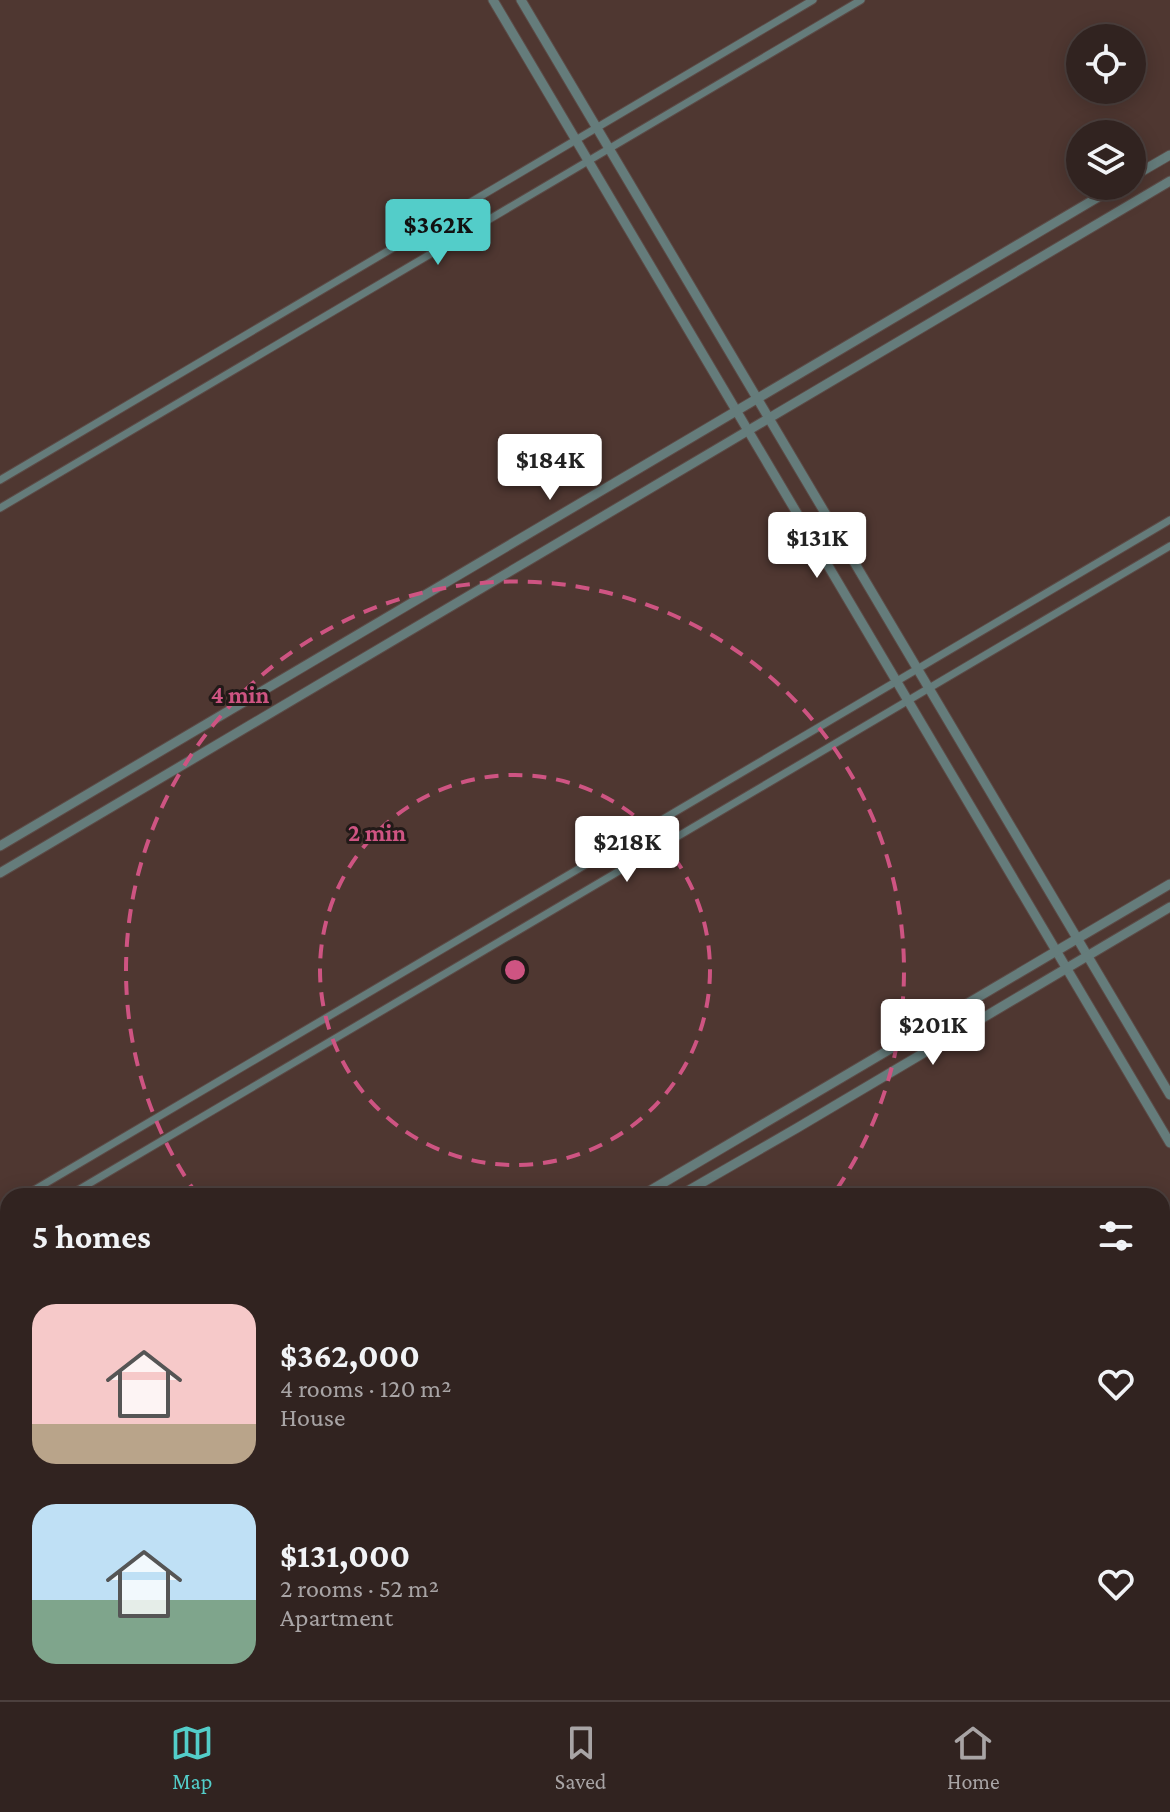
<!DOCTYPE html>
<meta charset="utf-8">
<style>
body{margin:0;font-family:"Crimson Pro",serif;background:#392b29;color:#f1f3f6;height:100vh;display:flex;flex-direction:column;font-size:30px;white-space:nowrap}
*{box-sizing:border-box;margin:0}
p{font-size:26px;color:#a8a4a5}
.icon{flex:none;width:44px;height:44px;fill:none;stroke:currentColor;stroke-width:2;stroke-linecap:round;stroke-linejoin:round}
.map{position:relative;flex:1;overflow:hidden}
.drawer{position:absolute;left:0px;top:1188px;width:1170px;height:512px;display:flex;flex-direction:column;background:#312320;border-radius:24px 24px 0 0;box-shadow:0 4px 20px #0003,0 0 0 2px #4c403e}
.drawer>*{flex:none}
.tools{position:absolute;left:1066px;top:24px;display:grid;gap:16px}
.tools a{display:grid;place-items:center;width:80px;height:80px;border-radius:50%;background:#312320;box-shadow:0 4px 20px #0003,0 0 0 2px #4c403e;font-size:40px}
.price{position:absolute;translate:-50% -68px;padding:0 18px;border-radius:8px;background:#fff;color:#222;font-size:26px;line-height:52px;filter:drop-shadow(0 2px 4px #0008)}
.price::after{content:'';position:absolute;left:50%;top:48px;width:24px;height:18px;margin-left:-12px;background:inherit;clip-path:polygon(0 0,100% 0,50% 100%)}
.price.on{background:#53cdc9;color:#111}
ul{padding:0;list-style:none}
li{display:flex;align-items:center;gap:24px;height:200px;padding:0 32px}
li span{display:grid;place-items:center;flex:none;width:224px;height:160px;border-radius:24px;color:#555}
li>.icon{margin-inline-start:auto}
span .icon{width:96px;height:96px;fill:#fffc;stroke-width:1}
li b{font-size:34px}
h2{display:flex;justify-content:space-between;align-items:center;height:96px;padding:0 32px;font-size:34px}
.dock{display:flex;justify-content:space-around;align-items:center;height:112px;border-top:2px solid #4c403e;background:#312320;font-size:22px;color:#a8a4a5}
.dock a{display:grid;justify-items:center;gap:4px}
.dock .on{color:#53cdc9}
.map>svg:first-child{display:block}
</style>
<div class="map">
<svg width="1170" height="1700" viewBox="0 0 1170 1700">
<rect width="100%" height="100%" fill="#412f2b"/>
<path fill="#4f3731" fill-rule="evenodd" d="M0,0H1170V1542L1162,1547V1196H8V1692H924L911,1700H0ZM1080,38H1132V90H1080ZM1080,134H1132V186H1080Z"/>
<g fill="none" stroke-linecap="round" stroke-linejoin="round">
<defs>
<g id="minor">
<path d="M0,480L813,0"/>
<path d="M0,508L861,0"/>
<path d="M24,1196L1170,520"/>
<path d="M68,1196L1170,546"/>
<path d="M0,1210L8,1205"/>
<path d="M0,1236L8,1231"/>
</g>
<g id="tertiary">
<path d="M493,0L1170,1143"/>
<path d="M521,0L1170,1095"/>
<path d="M1132,177L1170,155"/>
<path d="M0,846L1117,186"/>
<path d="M0,873L1170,181"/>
<path d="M641,1196L1170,884"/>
<path d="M679,1196L797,1128L1170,907"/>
<path d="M0,1300L8,1313"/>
<path d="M0,1341L8,1354"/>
<path d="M1162,1472L1170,1467"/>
<path d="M0,1574L8,1569"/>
<path d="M0,1601L8,1596"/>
<path d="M203,1692L208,1700"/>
<path d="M226,1692L230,1700"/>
<path d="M599,1692V1700"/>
<path d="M619,1692L620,1700"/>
<path d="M775,1700L789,1692"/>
<path d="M820,1700L834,1692"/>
</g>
</defs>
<use href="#minor" stroke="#5c4b47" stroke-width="9"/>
<use href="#tertiary" stroke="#5c4b47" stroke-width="11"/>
<use href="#minor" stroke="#657c7b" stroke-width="7"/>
<use href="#tertiary" stroke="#657c7b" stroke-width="9"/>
</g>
<g fill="none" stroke="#ce5482" stroke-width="4" stroke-dasharray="14 10">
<circle cx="515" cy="970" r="195"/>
<path d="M198 1196A389 389 0 1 1 832 1196"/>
</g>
<circle cx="515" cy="970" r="12" fill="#ce5482" stroke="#221a18" stroke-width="4"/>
<g font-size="24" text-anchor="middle" font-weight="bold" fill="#ce5482" stroke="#221a18" stroke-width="6" stroke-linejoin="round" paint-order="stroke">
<text x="240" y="703">4 min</text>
<text x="377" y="841">2 min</text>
</g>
</svg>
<div class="tools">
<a><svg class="icon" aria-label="locate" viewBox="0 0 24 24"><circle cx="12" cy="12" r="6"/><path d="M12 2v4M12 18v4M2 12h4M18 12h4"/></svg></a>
<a><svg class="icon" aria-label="layers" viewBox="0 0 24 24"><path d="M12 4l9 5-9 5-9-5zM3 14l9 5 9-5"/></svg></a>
</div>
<b class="price on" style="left:438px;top:267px">$362K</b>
<b class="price" style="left:550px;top:502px">$184K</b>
<b class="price" style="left:817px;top:580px">$131K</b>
<b class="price" style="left:627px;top:884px">$218K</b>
<b class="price" style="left:933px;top:1067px">$201K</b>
<section class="drawer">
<h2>5 homes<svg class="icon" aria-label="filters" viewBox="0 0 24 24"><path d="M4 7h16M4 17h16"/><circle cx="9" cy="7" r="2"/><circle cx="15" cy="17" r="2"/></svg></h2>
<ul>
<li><span style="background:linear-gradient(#f6c9c9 75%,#b9a48a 0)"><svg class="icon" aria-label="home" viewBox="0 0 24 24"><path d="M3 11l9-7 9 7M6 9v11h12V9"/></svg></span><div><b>$362,000</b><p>4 rooms · 120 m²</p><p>House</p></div><svg class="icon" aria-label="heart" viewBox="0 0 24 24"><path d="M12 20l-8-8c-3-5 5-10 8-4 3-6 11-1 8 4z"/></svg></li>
<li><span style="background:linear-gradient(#bfe0f5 60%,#7fa58c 0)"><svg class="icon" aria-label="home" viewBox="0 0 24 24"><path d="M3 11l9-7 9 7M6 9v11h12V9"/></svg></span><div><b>$131,000</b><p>2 rooms · 52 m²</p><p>Apartment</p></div><svg class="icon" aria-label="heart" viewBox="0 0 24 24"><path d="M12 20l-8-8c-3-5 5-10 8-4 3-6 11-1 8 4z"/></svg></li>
</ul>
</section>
</div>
<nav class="dock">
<a class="on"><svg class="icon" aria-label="map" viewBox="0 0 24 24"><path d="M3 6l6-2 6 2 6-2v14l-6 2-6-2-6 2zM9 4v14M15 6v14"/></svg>Map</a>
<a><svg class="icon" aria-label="saved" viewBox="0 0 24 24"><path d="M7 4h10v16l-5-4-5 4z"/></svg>Saved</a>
<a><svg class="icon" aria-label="home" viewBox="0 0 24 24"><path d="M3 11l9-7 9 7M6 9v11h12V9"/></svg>Home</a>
</nav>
